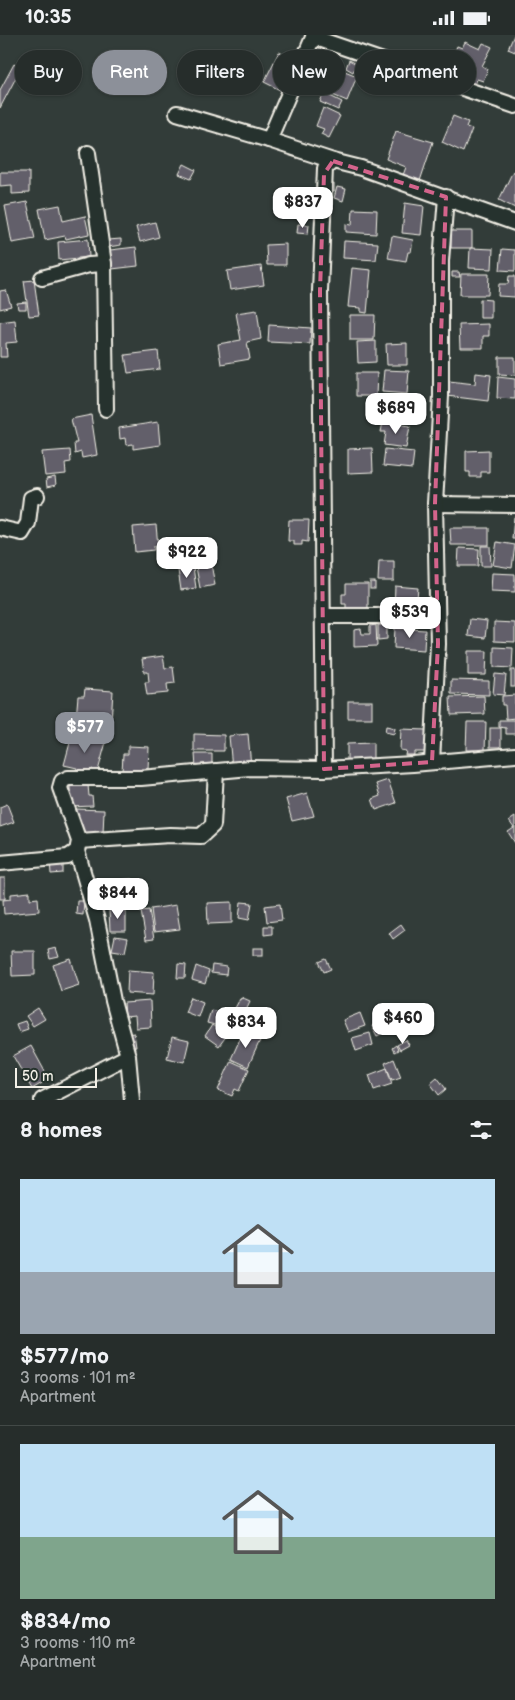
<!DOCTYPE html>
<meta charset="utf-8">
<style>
body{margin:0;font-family:"Balsamiq Sans",sans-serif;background:#323937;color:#f1f3f6;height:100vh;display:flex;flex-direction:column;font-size:19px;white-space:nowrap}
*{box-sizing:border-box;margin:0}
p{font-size:16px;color:#a4a8a9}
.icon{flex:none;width:28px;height:28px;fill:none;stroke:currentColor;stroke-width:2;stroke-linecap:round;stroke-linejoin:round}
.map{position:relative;height:1065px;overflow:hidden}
.drawer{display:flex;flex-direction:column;background:#262d2b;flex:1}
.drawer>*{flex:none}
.banner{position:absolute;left:15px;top:15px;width:485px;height:45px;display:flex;gap:10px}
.scale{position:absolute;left:15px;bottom:12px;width:82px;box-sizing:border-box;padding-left:5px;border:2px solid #f4f1e8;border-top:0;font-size:14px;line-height:18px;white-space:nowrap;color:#f4f1e8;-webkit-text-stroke:4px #26332d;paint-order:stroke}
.price{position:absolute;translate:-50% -42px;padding:0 11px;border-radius:10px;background:#fff;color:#222;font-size:16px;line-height:32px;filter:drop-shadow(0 1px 2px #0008)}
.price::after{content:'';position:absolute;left:50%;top:30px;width:15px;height:11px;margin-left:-8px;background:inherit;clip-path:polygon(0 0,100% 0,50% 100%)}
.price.selected{background:#8c9099;color:#fff}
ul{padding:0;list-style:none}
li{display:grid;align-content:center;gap:10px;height:265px;padding:0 20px}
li+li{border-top:1px solid #424947}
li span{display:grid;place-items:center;height:155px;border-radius:0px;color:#555}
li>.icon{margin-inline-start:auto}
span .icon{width:90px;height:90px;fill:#fffc;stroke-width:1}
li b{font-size:21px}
h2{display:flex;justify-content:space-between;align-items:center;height:60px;padding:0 20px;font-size:21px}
.pill{padding:0 18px;border-radius:22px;background:#262d2b;box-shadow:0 1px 4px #0004,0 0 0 1px #424947;font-size:18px;line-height:45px}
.pill.selected{background:#8c9099;color:#fff}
.status{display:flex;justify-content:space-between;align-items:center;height:35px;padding:0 25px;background:#262d2b;direction:ltr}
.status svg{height:14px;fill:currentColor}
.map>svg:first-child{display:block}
</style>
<div class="status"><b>10:35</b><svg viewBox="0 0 49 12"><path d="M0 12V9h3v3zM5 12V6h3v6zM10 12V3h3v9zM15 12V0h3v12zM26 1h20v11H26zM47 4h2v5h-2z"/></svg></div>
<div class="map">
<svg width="515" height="1065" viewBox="0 0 515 1065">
<rect width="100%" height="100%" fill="#323c39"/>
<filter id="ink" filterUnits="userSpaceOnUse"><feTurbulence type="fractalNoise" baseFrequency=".02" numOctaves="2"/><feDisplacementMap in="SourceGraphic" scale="10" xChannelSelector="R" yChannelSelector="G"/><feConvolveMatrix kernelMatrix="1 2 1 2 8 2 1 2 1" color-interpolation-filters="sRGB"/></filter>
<g filter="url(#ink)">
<g fill="#625f6b" stroke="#f4f1e8">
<path d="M514,0H515V17L508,14Z"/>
<path d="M465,7L480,14L483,8L492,12L482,31L488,34L483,46L477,44L474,53L463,48L468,33L452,23L457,11L462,13Z"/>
<path d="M279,17L296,26L282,56L264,47Z"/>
<path d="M349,25L357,29L353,37L346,33Z"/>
<path d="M187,28L201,35L197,43L194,41L190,49L180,44Z"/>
<path d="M14,29L21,33L0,73V55Z"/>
<path d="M335,32L357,41L347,66L328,58Z"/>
<path d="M238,39L245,42L242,48L235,46Z"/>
<path d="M324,58L342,67L338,75L320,67Z"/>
<path d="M323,73L340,81L329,103L321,99L324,94L316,91Z"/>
<path d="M453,81L468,87L466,92L472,94L463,117L442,107Z"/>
<path d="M396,96L433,107L419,149L402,143L406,132L386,124Z"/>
<path d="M184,129L196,135L191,144L179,139Z"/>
<path d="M513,136L515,137V173L499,165Z"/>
<path d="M0,137H29V158L12,159V150L0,151Z"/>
<path d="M334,149V157H329V150Z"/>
<path d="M337,152L346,154L343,166L334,163Z"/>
<path d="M27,167L35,204L12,208L5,171Z"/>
<path d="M405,168L424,171L421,200L402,198Z"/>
<path d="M60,170L63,186L85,181L89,199L66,204L65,201L45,205L39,174Z"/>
<path d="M353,174L377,175L376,199L346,197V189L352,190Z"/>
<path d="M155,187L159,202L140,207L136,192Z"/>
<path d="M298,189L309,190L308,199L297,198Z"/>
<rect x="451" y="196" width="21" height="17"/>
<path d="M392,201L413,205L411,217H408L406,226L388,223Z"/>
<path d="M88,204L89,222L59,225L58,207Z"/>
<path d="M121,204V210L108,212V205Z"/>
<path d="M344,206L378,208L376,225L343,223Z"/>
<path d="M286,209V230H267L266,210Z"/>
<path d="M136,212L138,231L112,234L110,215Z"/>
<path d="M470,213L493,214L492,234L469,233Z"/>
<path d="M502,214L515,215V236L500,235Z"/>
<path d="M261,231L264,250L230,255L227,236Z"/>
<path d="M352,233L371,235L367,278L361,277V273L348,272Z"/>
<path d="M452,237H459L460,242H452Z"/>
<path d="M461,239H489L488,260H460Z"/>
<path d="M509,241H515V262L498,261L499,249H508Z"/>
<path d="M34,245L39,280L29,281L24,246Z"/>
<path d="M6,255L11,271L0,274V256Z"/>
<path d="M480,264L491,265V283H480Z"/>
<path d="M26,267V274H18L17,268Z"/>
<path d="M257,275L261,304L247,307L250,324L221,329L218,309L241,305L236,278Z"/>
<path d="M350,280H375L374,305H350Z"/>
<path d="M15,285L17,307L6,308L7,322H0V287Z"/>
<path d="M489,289V301H483V313H460L459,290Z"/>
<path d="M269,290L311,293L310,309L268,307Z"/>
<path d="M376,306V327L358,328L357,307Z"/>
<path d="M407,308V330H387L386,309Z"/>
<path d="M158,316L160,334L128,338L125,320Z"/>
<path d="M499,322H515V340L499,339Z"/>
<path d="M384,335L409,336L407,359L382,357Z"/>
<path d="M356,338H377L376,361H356Z"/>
<path d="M476,338L491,340L488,366L447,361L449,346L475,349Z"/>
<path d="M498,342L515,344V364L497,363Z"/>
<path d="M91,380L97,420L82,423L81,417L75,419L74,408H77L71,384Z"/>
<path d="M158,387L160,410L133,414V409L126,410L125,403L120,404L119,393Z"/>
<path d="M383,387L410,391L406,413L384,410L386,397H381Z"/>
<path d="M372,413L373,437L348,438V414Z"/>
<path d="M385,414L414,417L412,434L383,431Z"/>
<path d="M70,415L71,427L65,428L66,439L45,441L42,417Z"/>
<path d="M489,415V437H481V442H470V437H466V416Z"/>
<path d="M55,442L56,450L47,452L46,444Z"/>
<path d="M514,482H515V504H512Z"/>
<path d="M289,485H309L308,507L302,506V510H294V506H288Z"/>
<path d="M156,490L158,511H154V515L135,517L133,492Z"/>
<path d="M450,493H489V510H451Z"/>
<path d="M497,507L515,510L512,533L493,530Z"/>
<path d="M481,511H490L491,531H481Z"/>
<path d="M459,513L479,514L478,531H458Z"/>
<path d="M379,526H394V546H378Z"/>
<path d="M211,529L215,550L200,553L196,532Z"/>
<path d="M193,532L196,553L181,555L178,535Z"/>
<path d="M492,538L515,539V557L491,556Z"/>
<rect x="370" y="547" width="5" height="7"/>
<path d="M346,549H368V577H355V574H346V569H342V559H346Z"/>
<path d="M395,551L418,553L416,574L394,573Z"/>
<path d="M470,584L487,586L485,603L468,601Z"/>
<path d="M494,587L515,588V607L494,606Z"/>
<path d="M376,590L377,611L354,612V595L361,594L362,599H370V591Z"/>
<path d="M378,590H387V604L378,605Z"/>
<path d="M395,593L425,595L424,615L394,613Z"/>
<path d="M494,612L513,613L512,633L494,632Z"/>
<path d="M468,616H487L486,640H468Z"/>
<path d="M163,621L165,633L173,632L175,648L167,649L168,658L147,660L145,647H149L148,637H144L142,624Z"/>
<rect x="511" y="635" width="4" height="17"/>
<path d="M495,639L506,640L504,660L493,659Z"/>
<path d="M451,645L489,646V660L451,659Z"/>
<path d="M85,654L113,656L111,687L105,686V690L88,689L89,685L76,684L78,661H84Z"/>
<path d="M515,660V683L506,684L505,670H502V661Z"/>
<path d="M484,661L485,679L451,680L450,662Z"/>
<rect x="348" y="666" width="24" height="17"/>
<path d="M499,685H515V699H506V693L499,692Z"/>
<path d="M467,687H486L485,715H466Z"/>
<path d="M386,691L395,693L394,699L385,697Z"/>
<rect x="490" y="693" width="11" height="19"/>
<path d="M401,694L426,695L425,717H414V720H405L406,716L400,715Z"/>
<path d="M78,699L106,707L98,736L92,734L90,741L76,737L77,733L64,730L71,704L76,706Z"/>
<path d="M194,699L224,700V716H194Z"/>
<path d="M248,699L251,731L232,733L229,701Z"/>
<path d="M373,708V728H355V725H347V709Z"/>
<path d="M128,711L149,712L148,734H141V737H122L123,719H128Z"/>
<path d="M195,719H212V732L196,733Z"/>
<path d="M388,745L396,768L376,775L372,764L380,761L376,749Z"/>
<path d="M88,750L89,761H92L93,771L70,772V751Z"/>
<path d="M307,758L314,781L292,786L286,764Z"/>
<path d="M7,769L14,787L0,792V772Z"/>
<path d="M76,774L104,775L103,799L77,798Z"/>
<path d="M515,782V808L508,797L514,793L509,786Z"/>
<path d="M50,825H63V838L51,839Z"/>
<rect x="0" y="843" width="5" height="21"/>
<path d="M132,844L134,870L105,873L104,857L114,856L113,845Z"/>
<path d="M30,857V864L38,863L39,876L4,879L3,865L11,864V859Z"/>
<path d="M77,866H84L83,880L76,879Z"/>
<path d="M232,867V888L208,889L207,868Z"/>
<path d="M241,867L252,868L249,885L239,883Z"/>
<path d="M280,869L282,885L267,887L265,871Z"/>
<path d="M176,870L180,894L154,897L151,874Z"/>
<path d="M109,875H126V896H110Z"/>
<path d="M149,875L154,904L146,905L141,876Z"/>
<path d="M401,889L405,895L393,904L389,898Z"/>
<path d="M264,891H272V899L264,900Z"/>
<path d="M115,901L128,903L125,917L112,915Z"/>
<path d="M56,913L59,922L50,924L48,915Z"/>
<rect x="253" y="913" width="10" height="7"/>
<path d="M11,916H35V940L12,941Z"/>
<path d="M71,924L79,950L61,956L53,930Z"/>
<path d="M326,924L331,934L324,937L319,927Z"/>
<path d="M178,929L186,930L185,943H177Z"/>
<path d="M212,930L227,932L226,940L211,938Z"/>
<path d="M196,931L209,936L205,949L192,945Z"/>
<path d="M128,935L154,937L153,960L127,958Z"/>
<path d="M191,962L203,967L198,982L185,977Z"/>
<path d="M241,962L250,966L244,979L234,975Z"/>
<path d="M150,966L151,992L136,993L135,981L125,982L124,968Z"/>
<path d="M38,973L45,984L33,991L26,981Z"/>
<path d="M211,975L226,979L223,992L207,988Z"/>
<path d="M360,978L365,991L348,997L343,985Z"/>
<path d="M389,983L394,992L377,1001L372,991Z"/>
<path d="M25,986L28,994L19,997L16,989Z"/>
<path d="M212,990L227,1000L219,1011L205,1001Z"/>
<path d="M244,995L261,1003L248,1032L231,1024Z"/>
<path d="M134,998L136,1012L128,1013L126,999Z"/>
<path d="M370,998L373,1010L356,1016L352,1003Z"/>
<path d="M172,1002L189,1006L184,1027L167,1023Z"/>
<path d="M406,1005L409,1010L400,1015L397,1010Z"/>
<path d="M396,1010L398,1015L394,1017L392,1013Z"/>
<path d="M31,1011L49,1044L32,1054L13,1021Z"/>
<path d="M394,1024L401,1042L392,1045L385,1028Z"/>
<path d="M231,1026L249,1034L239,1056L235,1054L232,1061L218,1055Z"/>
<path d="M387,1033L392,1049L374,1055L369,1040Z"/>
<path d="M437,1042L446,1054L439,1060L430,1048Z"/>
</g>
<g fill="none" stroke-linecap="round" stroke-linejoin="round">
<defs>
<g id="street">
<path d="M314,0L269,105L333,126"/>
<path d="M313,2L515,71"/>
<path d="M177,78L269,105"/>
<path d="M88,118L104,229L106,374"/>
<path d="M42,243L89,230L104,229"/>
<path d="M435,469L515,470"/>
<path d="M0,493L22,498L28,488L31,463L37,461"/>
<path d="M323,581H437"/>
<path d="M432,727L438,609L435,469L441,361V226L446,162"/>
<path d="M324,734L320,256L325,133L333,126L361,133L515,188"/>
<path d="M79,806L170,800L201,801L213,790L216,736"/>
<path d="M77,816L97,885L113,966L128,1021L132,1065"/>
<path d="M0,828L68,822L77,816L79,806L60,753L62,746L68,743H141L250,733L324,734L413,729L515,720"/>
<path d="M42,1065L128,1021"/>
</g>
</defs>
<use href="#street" stroke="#f4f1e8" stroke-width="18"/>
<use href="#street" stroke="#26332d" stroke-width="14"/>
</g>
</g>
<path fill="none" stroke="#d4648c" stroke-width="4" stroke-dasharray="10 6" stroke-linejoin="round" d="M333,126L446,162L435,469L438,609L432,727L324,734L320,256L324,139Z"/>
</svg>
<div class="scale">50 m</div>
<b class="price" style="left:303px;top:194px">$837</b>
<b class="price" style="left:396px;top:400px">$689</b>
<b class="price" style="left:187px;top:544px">$922</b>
<b class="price" style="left:410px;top:604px">$539</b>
<b class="price selected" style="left:85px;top:719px">$577</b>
<b class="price" style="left:118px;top:885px">$844</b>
<b class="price" style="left:403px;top:1010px">$460</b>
<b class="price" style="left:246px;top:1014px">$834</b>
<div class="banner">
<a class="pill">Buy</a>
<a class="pill selected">Rent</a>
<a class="pill">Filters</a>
<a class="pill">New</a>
<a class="pill">Apartment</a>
</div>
</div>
<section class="drawer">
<h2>8 homes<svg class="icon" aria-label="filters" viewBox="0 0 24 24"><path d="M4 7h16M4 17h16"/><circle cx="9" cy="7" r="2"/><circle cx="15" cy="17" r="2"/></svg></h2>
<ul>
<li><span style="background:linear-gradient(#bfe0f5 60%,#9aa5b1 0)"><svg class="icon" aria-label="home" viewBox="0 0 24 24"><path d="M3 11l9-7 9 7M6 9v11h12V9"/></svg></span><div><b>$577/mo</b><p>3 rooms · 101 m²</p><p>Apartment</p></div></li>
<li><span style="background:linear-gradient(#bfe0f5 60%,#7fa58c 0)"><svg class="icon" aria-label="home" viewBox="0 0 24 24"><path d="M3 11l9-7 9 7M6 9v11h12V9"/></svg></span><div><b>$834/mo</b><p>3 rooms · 110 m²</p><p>Apartment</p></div></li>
</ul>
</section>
